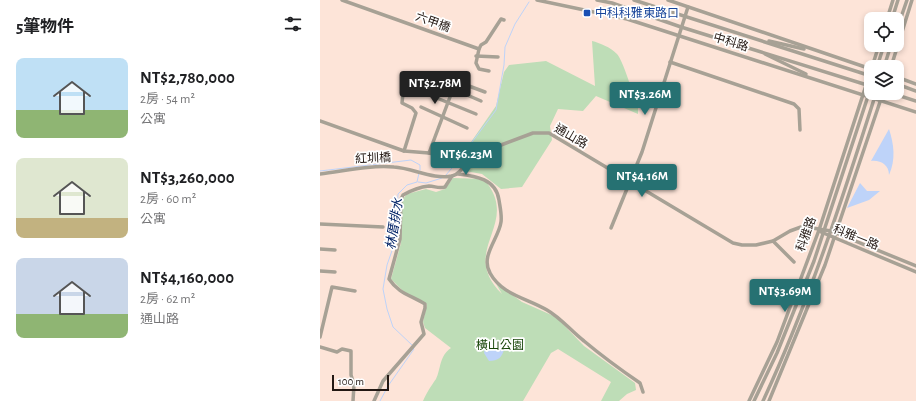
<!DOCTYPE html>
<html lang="zh-TW">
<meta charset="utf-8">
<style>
body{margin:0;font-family:"Alegreya Sans","Noto Sans TC",sans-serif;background:#f6f6f6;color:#202124;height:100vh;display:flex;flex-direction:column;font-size:15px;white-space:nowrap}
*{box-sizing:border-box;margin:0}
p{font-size:13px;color:#757577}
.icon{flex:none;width:22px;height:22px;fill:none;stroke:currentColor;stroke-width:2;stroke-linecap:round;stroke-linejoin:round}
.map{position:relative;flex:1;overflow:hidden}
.side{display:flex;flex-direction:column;background:#fff;width:320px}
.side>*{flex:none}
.buttons{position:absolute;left:544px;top:12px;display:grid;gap:8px}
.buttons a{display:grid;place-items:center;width:40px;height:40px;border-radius:8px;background:#fff;box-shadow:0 2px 6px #0003;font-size:20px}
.scale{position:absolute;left:12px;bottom:10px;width:57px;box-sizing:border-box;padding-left:4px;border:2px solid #231813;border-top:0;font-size:11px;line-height:14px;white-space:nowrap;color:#231813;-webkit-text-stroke:3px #fff;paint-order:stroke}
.price{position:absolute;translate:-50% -34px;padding:0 9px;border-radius:4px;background:#267172;color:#fff;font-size:13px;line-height:26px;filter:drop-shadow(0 1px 2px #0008)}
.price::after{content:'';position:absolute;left:50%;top:24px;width:12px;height:9px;margin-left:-6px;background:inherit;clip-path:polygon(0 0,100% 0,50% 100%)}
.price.active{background:#222;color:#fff}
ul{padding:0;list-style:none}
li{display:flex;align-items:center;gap:12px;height:100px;padding:0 16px}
li span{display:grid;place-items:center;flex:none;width:112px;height:80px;border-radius:8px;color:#555}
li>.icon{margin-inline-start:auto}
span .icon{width:48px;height:48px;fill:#fffc;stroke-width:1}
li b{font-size:17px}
h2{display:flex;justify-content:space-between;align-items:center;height:48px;padding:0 16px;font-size:17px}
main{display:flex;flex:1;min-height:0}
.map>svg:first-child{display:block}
</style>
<main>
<section class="side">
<h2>5筆物件<svg class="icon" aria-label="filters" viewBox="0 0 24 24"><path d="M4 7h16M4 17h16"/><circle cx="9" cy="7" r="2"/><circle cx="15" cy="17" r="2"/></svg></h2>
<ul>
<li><span style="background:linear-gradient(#bfe0f5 65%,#8fb573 0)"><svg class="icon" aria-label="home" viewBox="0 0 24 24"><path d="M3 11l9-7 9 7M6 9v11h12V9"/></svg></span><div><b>NT$2,780,000</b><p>2房 · 54 m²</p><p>公寓</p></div></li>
<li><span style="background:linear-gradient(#dfe7d0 75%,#c2b280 0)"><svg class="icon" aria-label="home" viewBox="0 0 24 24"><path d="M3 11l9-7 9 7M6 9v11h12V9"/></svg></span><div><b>NT$3,260,000</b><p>2房 · 60 m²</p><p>公寓</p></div></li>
<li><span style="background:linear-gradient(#c9d6e8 70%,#8fb573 0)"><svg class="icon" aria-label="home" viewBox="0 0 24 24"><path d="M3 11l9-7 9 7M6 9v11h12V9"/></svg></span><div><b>NT$4,160,000</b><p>2房 · 62 m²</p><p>通山路</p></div></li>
</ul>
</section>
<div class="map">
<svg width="596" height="401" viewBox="0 0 596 401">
<rect width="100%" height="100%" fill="#fde4d8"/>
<g fill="#beddb7">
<path d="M272,41C280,43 290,47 297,54C303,61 312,90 315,101L318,103V114L276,96L263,111L238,109L230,126L232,140L202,187L181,189L162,174L145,171L142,155L176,106L184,72L189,65L226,61L275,86Z"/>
<path d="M133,178L164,179C203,225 137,249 182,294L175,282L202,302L236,317L264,346L315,383L316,390L307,394L299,401H281L291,382L238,349L231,353L203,401H103C107,392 111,386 116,379C121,369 119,356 131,348L105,328L103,322L107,304L85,293L71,279L81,243L82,200L87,194L106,189L116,192L125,189Z"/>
</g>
<g fill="#bed3f9">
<path d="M569,129C574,144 576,160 569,175C569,165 561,160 551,161Z"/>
<path d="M540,183L547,191H560L549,200L527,208Z"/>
<path d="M176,340L184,348C183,357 178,361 169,361L164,353L165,347Z"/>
</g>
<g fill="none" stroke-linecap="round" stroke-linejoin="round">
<g stroke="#bed3f9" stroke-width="1">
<path d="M140,158L176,110L184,65L185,47L195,24L209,2"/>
<path d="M0,171L91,160L100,165V170"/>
<path d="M126,175L138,161"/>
<path d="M98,182L106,183L122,178"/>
<path d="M92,345L73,327L67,309L63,289L67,265L75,242L78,194L87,185L97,182L99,173"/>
<path d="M60,401L68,386L94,349L93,348"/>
</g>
<g stroke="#a7a195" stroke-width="3.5">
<path d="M22,0L159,49L161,45L166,42L181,19L184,20"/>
<path d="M217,0L307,19L596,112"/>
<path d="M277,0L292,3L361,27L547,85"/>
<path d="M314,0L551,76"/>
<path d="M348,0L551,69"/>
<path d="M567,19L573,0"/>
<path d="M572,19L578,0"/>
<path d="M577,29L587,0"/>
<path d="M449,41L484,49"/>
<path d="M159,49L156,63L159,69L169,71"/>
<path d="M445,54L486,74"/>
<path d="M156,56L178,57"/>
<path d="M350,62L474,104L479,109L480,130"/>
<path d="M552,67L559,45"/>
<path d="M557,67L564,45"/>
<path d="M564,67L571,45"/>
<path d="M571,67L592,0"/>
<path d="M114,73L165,92"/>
<path d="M577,77L596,84"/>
<path d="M110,79L161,101"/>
<path d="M577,84L596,91"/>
<path d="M102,92L156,114"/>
<path d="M83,93L82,103L92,108L96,113L84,151"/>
<path d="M571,93L596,101"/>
<path d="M101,107L147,128"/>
<path d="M0,121L84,151L109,153L147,161L181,145L213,133H229L413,243L422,245H436L453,241L470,231L481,227H486L511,231L596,266"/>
<path d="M109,153L136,81"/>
<path d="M0,174C25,171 49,165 74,167C92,168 114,180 132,176C140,174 143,167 147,161"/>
<path d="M138,174C156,176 176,179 179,200C180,207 182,215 181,222C179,238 160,256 170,273C182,295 207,298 227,310C241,318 251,331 264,341C282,356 301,370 320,383L323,392"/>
<path d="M0,224L63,227"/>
<path d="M291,228L322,152L368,7"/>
<path d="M501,232L596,272"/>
<path d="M453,241L474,262"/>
<path d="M0,249L15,250"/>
<path d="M0,271L15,272"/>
<path d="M0,337L12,287L35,291"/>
<path d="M0,347L17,352L22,349L31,351V375L34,385L33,401"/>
<path d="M54,401L63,381L104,334L101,322L105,308V304C91,295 79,294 69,279L80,239L81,199L83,195C90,191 100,187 109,186C115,186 118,189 125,187L132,176"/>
<path d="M429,401L457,342L499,230L551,70"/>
<path d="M434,401L457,353L494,261L551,87"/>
<path d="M443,401C489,302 523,197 556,93"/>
<path d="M449,401L505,265L563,93"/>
</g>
</g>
<rect fill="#1a4fb4" stroke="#fff" stroke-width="1.5" x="263" y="9" width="8" height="8" rx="2"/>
<g text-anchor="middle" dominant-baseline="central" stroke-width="3.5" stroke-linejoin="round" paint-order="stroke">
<g font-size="12" fill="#164399" stroke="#fff" text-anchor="start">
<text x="275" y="13">中科科雅東路口</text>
</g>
<g font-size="12" fill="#231813" stroke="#fff">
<text transform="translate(113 22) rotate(20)">六甲橋</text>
<text transform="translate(411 42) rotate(17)">中科路</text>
<text transform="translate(251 136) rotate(30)">通山路</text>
<text transform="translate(53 158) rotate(-3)">紅圳橋</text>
<text transform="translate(486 234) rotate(-70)">科雅路</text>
<text transform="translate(536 237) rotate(22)">科雅一路</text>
</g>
<g font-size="12" fill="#164407" stroke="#fff">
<text x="180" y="345">橫山公園</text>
</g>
<g font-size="13" font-style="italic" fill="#012266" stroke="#fff">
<text transform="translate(75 224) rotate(-81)">林厝排水</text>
</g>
</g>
</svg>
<div class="buttons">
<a><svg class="icon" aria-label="locate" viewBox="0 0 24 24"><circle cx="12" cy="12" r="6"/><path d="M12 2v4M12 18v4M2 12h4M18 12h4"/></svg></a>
<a><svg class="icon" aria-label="layers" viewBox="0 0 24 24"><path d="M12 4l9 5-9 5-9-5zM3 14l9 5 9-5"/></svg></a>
</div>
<div class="scale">100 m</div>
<b class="price active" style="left:115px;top:105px">NT$2.78M</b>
<b class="price" style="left:325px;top:116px">NT$3.26M</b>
<b class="price" style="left:146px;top:176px">NT$6.23M</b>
<b class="price" style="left:322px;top:198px">NT$4.16M</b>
<b class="price" style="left:465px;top:313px">NT$3.69M</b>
</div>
</main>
